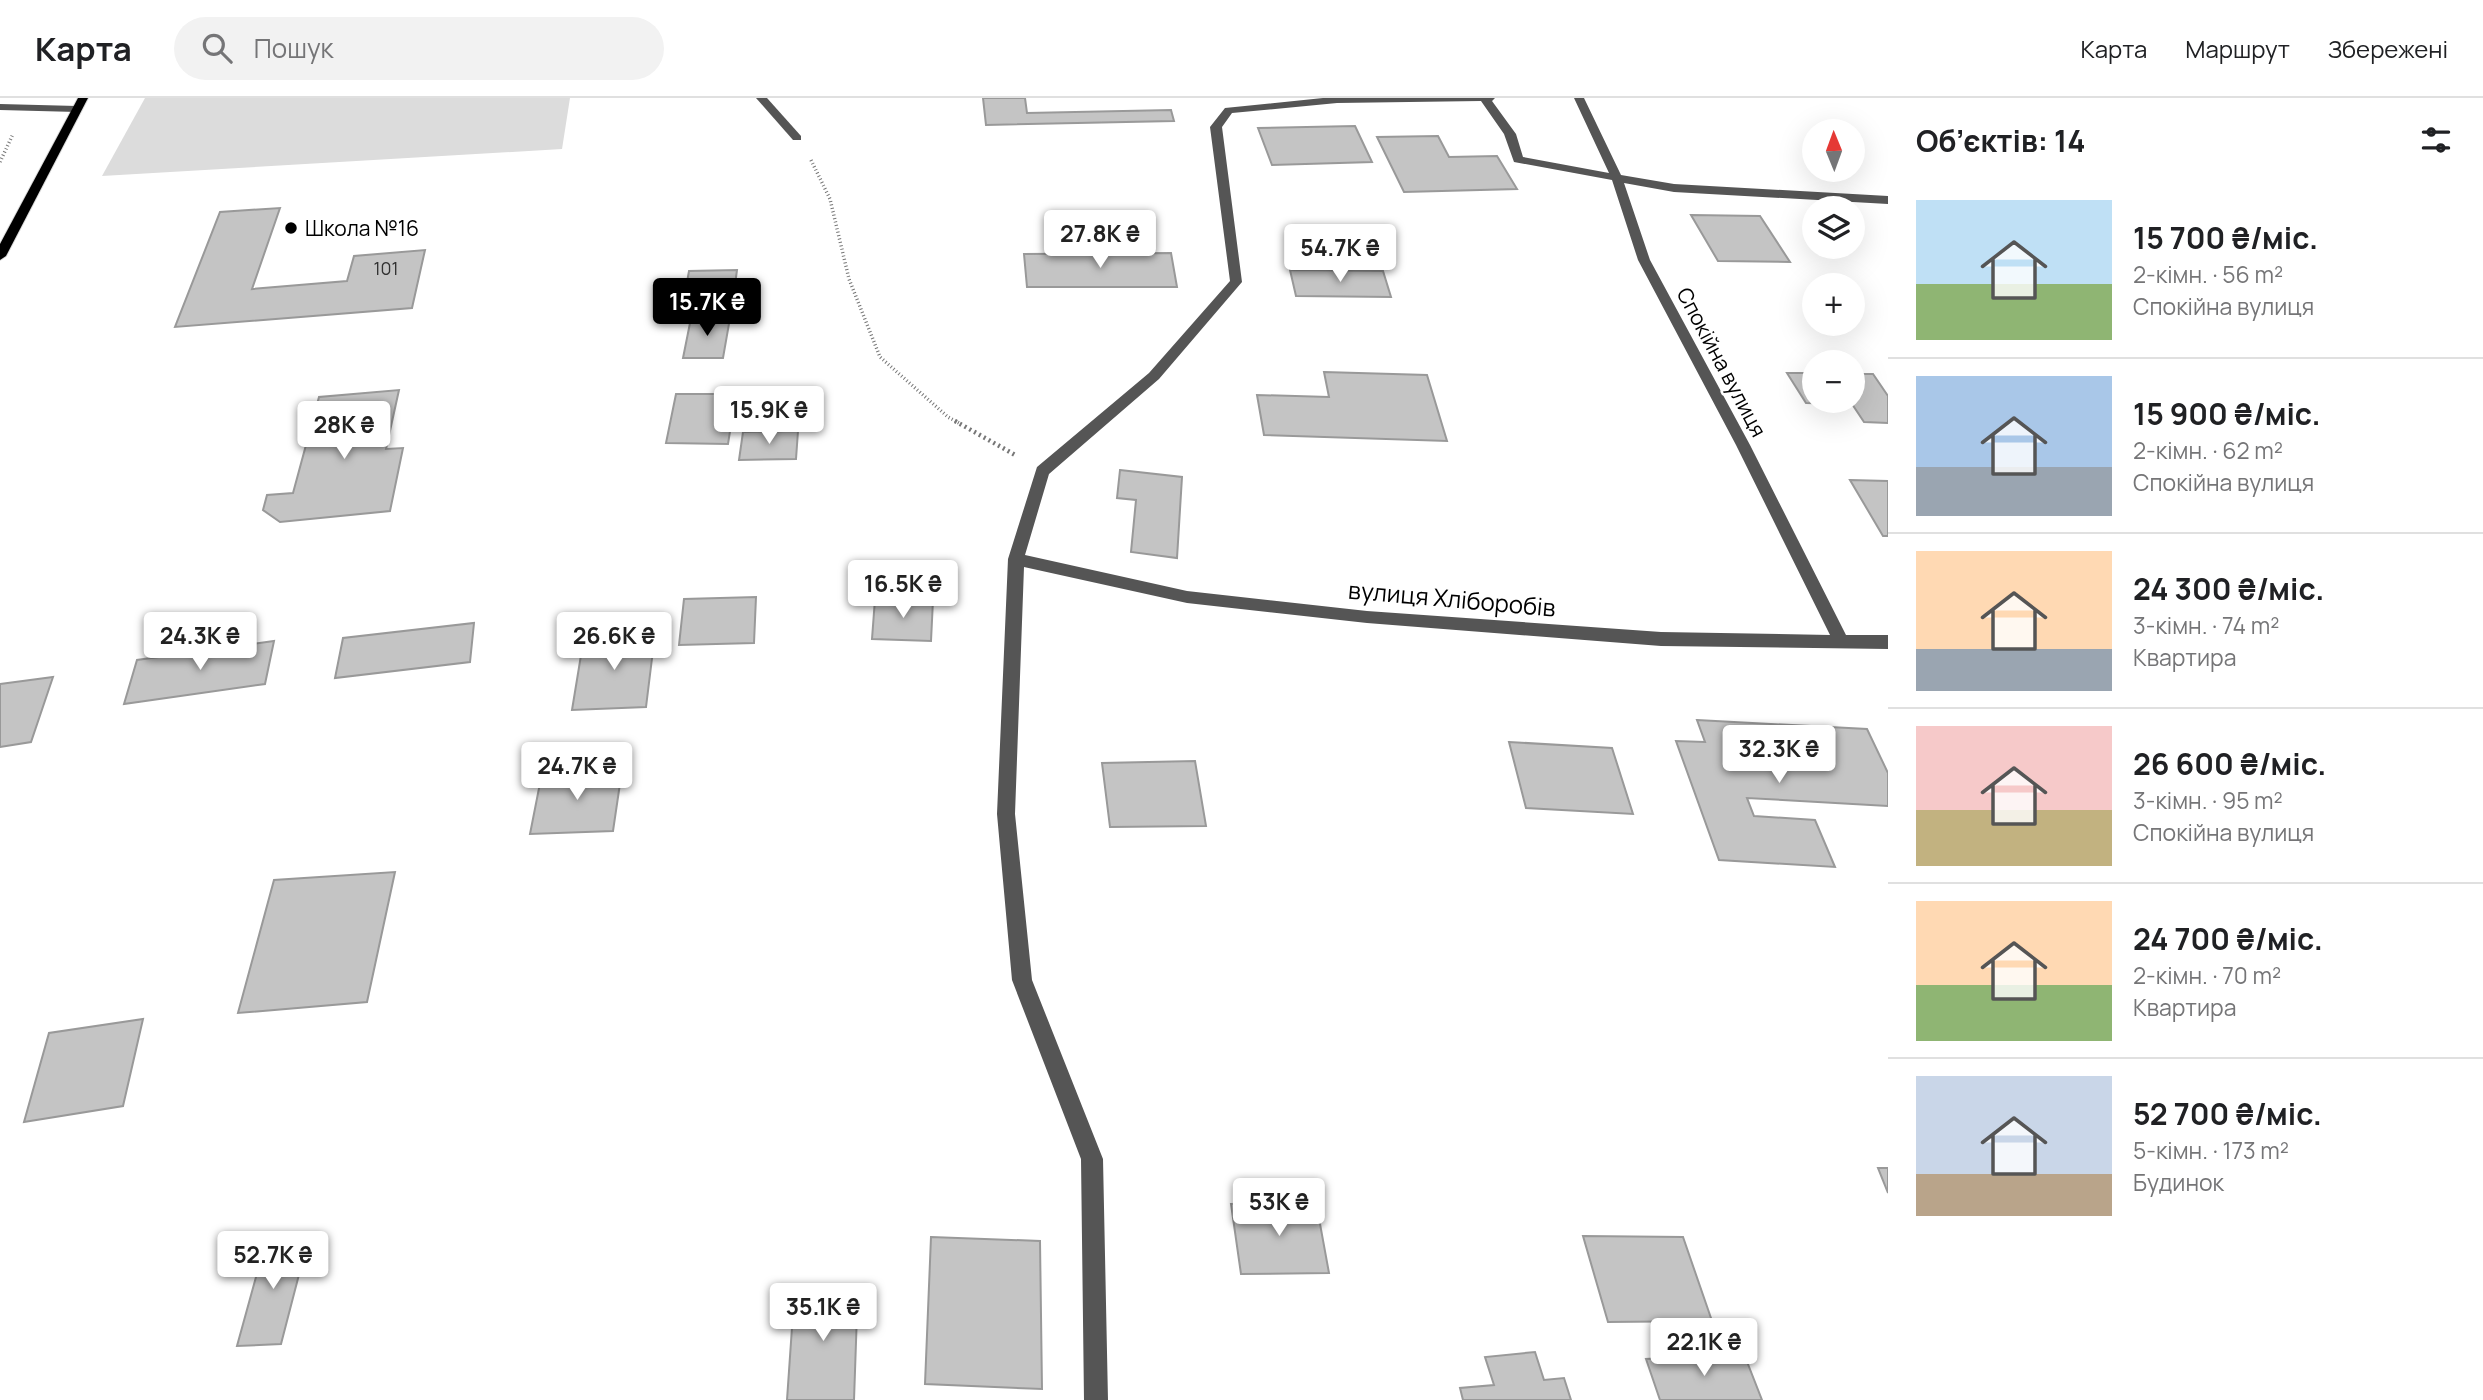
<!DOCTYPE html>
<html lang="uk">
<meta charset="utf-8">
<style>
body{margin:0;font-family:Manrope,sans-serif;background:#f2f2f2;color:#202124;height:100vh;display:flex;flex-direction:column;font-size:26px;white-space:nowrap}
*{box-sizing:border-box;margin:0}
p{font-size:23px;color:#757577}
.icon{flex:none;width:38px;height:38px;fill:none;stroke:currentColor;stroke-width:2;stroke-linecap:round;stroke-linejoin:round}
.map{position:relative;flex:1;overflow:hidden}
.details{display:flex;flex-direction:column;background:#fff;width:595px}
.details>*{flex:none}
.needle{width:46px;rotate:359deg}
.tools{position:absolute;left:1802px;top:21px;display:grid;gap:14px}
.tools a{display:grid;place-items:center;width:63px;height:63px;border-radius:50%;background:#fff;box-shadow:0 7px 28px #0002;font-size:35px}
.price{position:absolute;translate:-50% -60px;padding:0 16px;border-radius:7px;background:#fff;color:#222;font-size:23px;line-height:46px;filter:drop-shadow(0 2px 4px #0008)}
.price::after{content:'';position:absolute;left:50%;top:42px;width:21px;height:16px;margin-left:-10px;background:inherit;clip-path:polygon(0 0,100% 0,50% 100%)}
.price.current{background:#000;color:#fff}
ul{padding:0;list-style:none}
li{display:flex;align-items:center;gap:21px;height:175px;padding:0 28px}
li+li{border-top:2px solid #e0e0e0}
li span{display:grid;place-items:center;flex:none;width:196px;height:140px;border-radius:0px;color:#555}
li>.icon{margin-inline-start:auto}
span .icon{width:84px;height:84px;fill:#fffc;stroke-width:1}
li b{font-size:30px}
h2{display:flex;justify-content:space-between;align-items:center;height:84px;padding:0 28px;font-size:30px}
header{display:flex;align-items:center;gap:42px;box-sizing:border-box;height:98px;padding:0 35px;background:#fff;border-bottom:2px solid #e0e0e0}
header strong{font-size:33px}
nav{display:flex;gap:38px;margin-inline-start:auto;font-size:24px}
.search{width:490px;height:63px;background:#f2f2f2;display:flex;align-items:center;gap:18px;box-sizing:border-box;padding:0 24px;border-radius:38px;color:#757577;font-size:26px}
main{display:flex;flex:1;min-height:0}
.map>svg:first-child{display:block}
</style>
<header>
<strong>Карта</strong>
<div class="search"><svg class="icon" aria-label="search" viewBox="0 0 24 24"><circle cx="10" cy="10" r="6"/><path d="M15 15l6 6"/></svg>Пошук</div>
<nav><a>Карта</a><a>Маршрут</a><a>Збережені</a></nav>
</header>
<main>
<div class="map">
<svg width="1888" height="1302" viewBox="0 0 1888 1302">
<rect width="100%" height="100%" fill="#fff"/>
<path fill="#dcdcdc" d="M145,0H570L562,51L102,78Z"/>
<g fill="#c4c4c4" stroke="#999" stroke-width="2">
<path d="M983,0H1025L1027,15L1171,12L1174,23L986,27Z"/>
<path d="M1355,28L1372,64L1272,67L1258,30Z"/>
<path d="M1438,38L1449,59L1497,58L1517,91L1404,94L1377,39Z"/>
<path d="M280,110L252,191L347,183L354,158L425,152L412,210L175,229L220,114Z"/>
<path d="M1691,117L1760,118L1790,164L1718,163Z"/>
<path d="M1171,155L1177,189H1027L1024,156Z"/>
<path d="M737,172L734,194L685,195L689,173Z"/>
<path d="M1290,172L1383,173L1391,199L1296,198Z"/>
<path d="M691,220H730L723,260H683Z"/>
<path d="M1324,274L1427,277L1447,343L1264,337L1257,297L1329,299Z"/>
<path d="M1787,275H1815V303H1853V276H1873L1888,298V325L1864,324L1852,306L1806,305Z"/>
<path d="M399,292L386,351L403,350L390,413L280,424L263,412L267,397L293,395L319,299Z"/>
<path d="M676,296H736L728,346L666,345Z"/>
<path d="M798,333L796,361L739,362L743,334Z"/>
<path d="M1120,372L1182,379L1177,460L1131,454L1136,402L1117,400Z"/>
<path d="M1850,382L1888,383V438H1883Z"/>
<path d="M756,499L754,545L679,547L684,501Z"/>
<path d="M875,501L933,502L931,543L872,541Z"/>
<path d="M474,525L470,564L335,580L343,540Z"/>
<path d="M655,536L646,609L572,612L584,539Z"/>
<path d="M274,543L265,586L124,606L137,562Z"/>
<path d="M53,579L31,644L0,649V586Z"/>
<path d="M1697,622L1867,631L1888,675V708L1747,700L1754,718L1815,722L1835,769L1719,762L1676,643L1705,644Z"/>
<path d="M1509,644L1612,650L1633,716L1526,710Z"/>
<path d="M1195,663L1206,728L1110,729L1102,665Z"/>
<path d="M622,672L613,733L530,736L542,675Z"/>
<path d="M395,774L367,904L238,915L274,782Z"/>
<path d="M143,921L123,1008L24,1024L49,935Z"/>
<path d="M1878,1070H1888V1095Z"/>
<path d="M1316,1104L1329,1175L1241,1176L1231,1106Z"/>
<path d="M309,1138L281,1246L237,1248L267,1139Z"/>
<path d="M1583,1138L1683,1139L1712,1223L1608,1224Z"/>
<path d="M931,1139L1040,1143L1042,1291L925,1286Z"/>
<path d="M795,1186H858L854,1302H787Z"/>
<path d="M1535,1254L1544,1282L1564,1280L1571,1302H1463L1460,1290L1494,1287L1485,1259Z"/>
<path d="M1744,1256L1762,1302H1660L1646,1261Z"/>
</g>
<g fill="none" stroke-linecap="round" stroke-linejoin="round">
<defs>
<path id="major" d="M78,0H88L6,158L0,162V146Z"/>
</defs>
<use href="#major" stroke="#dbdbdb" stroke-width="2"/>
<g stroke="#777" stroke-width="3.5" stroke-dasharray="1 2.5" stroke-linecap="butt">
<path d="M811,62L830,101L849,181L880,259L948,319L959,325"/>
<path d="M0,64L13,36"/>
</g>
<path stroke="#777" stroke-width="4.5" stroke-dasharray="2 3.5" stroke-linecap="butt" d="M955,323L1017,358"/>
<g fill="#555" fill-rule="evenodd">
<path d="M756,0H767L801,38V42H793Z"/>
<path d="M1323,0H1495L1492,3L1516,36L1523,59L1609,75L1574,0H1584L1621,77L1674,86L1888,98V106L1674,94L1624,85L1650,162L1750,347L1846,537H1888V551L1661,548L1367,525L1187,505L1024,469L1015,716L1032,882L1103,1061L1108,1302H1084L1081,1061L1012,882L997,716L1008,461L1037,369L1149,275L1230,183L1210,29L1225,10ZM1481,3L1504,36L1514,64L1612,82L1638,162L1736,347L1830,537L1661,534L1367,513L1187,493L1025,457L1049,376L1159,281L1242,184L1222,29L1232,15L1337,5Z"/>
<path d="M0,6L77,8L82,11L77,14L0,12Z"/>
</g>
<use href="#major" fill="#000" fill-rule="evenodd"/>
</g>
<circle fill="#000" stroke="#fff" stroke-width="2.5" cx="291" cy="130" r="7"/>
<g text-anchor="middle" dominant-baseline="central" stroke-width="5" stroke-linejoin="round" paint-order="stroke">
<g font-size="18" fill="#313131">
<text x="386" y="170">101</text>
</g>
<g font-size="21" fill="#000" stroke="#fff" text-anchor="start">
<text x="305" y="130">Школа №16</text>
</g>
<g font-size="21" fill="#000" stroke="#fff">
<text transform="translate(1722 264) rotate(62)">Спокійна вулиця</text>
</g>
<g font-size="24" fill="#000" stroke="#fff">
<text transform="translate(1452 500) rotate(5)">вулиця Хліборобів</text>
</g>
</g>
</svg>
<div class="tools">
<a><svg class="needle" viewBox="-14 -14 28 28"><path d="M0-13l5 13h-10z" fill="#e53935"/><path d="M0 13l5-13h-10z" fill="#757577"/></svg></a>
<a><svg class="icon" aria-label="layers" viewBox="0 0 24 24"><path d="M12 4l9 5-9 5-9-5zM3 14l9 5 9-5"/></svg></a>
<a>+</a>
<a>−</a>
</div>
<b class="price" style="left:1100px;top:172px">27.8K ₴</b>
<b class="price" style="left:1340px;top:186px">54.7K ₴</b>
<b class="price current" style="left:707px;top:240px">15.7K ₴</b>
<b class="price" style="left:769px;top:348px">15.9K ₴</b>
<b class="price" style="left:344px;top:363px">28K ₴</b>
<b class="price" style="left:903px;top:522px">16.5K ₴</b>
<b class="price" style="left:200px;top:574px">24.3K ₴</b>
<b class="price" style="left:614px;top:574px">26.6K ₴</b>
<b class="price" style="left:1779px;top:687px">32.3K ₴</b>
<b class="price" style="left:577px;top:704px">24.7K ₴</b>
<b class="price" style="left:1279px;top:1140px">53K ₴</b>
<b class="price" style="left:273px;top:1193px">52.7K ₴</b>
<b class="price" style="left:823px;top:1245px">35.1K ₴</b>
<b class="price" style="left:1704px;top:1280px">22.1K ₴</b>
</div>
<section class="details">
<h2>Об’єктів: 14<svg class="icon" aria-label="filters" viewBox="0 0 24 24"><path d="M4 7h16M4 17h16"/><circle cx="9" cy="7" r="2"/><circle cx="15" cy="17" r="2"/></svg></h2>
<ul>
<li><span style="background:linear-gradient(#bfe0f5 60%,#8fb573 0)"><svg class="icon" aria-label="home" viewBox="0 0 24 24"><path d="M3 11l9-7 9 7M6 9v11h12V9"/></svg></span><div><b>15 700 ₴/міс.</b><p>2-кімн. · 56 m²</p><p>Спокійна вулиця</p></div></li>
<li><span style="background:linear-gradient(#a9c7e8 65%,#9aa5b1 0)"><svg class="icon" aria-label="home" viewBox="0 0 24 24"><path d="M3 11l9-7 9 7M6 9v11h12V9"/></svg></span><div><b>15 900 ₴/міс.</b><p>2-кімн. · 62 m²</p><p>Спокійна вулиця</p></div></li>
<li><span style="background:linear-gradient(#ffd9b3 70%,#9aa5b1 0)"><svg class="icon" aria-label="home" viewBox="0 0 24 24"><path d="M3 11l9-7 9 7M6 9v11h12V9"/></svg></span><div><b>24 300 ₴/міс.</b><p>3-кімн. · 74 m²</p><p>Квартира</p></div></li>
<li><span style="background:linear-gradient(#f6c9c9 60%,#c2b280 0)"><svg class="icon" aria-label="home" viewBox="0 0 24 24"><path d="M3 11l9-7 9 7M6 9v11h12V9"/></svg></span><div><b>26 600 ₴/міс.</b><p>3-кімн. · 95 m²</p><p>Спокійна вулиця</p></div></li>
<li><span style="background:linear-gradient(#ffd9b3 60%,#8fb573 0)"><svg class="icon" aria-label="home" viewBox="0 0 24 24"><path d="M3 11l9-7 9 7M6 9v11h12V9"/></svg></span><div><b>24 700 ₴/міс.</b><p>2-кімн. · 70 m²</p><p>Квартира</p></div></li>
<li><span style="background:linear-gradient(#c9d6e8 70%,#b9a48a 0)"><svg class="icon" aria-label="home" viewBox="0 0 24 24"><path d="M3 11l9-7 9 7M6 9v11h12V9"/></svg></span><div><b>52 700 ₴/міс.</b><p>5-кімн. · 173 m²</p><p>Будинок</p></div></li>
</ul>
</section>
</main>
